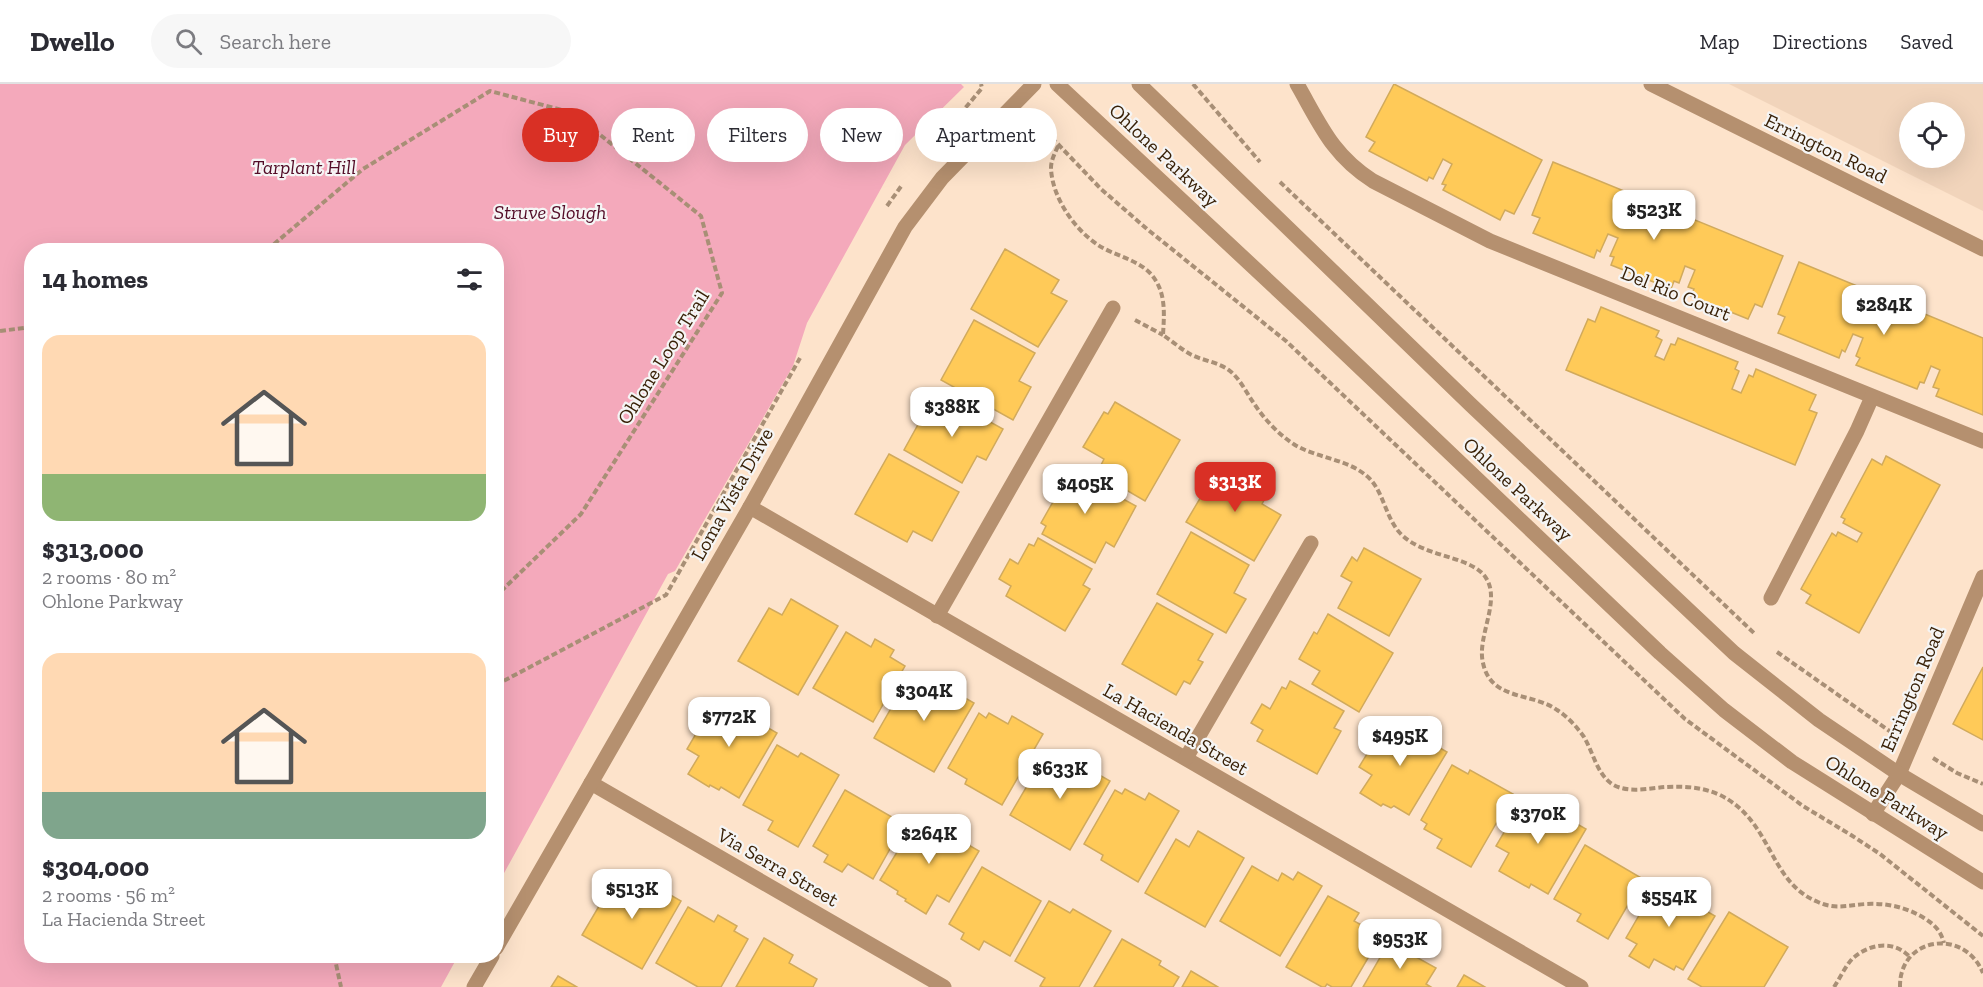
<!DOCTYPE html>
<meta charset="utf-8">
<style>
body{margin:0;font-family:"Zilla Slab",serif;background:#f7f7f7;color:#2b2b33;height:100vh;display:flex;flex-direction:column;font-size:22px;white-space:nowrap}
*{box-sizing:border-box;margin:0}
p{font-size:20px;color:#7c7c81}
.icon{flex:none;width:33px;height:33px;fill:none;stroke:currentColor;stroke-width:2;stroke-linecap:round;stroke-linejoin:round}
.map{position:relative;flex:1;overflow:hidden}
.panel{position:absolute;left:24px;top:159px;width:480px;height:720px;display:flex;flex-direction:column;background:#fff;border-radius:24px;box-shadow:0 6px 24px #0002}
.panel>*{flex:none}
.guide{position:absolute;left:522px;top:24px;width:570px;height:54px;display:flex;gap:12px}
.controls{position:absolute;left:1899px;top:18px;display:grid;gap:12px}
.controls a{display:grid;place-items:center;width:66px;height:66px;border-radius:50%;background:#fff;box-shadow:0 6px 24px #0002;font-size:30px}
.price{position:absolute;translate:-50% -51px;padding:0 14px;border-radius:12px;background:#fff;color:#222;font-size:20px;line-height:39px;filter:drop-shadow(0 2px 3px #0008)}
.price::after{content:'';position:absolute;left:50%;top:36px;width:18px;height:14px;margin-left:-9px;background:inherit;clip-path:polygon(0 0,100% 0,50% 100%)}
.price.on{background:#d93025;color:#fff}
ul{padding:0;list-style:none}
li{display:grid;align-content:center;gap:12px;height:318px;padding:0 18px}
li span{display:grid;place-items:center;height:186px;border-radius:18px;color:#555}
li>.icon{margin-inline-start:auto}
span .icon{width:108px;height:108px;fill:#fffc;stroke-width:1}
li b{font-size:26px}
h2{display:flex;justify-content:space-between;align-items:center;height:72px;padding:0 18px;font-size:26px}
.chip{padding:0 21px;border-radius:27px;background:#fff;box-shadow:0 6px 24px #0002;font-size:21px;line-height:54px}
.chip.on{background:#d93025;color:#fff}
header{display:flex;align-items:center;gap:36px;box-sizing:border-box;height:84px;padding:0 30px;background:#fff;border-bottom:2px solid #e1e1e2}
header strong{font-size:28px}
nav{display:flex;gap:33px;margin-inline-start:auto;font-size:21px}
.search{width:420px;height:54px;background:#f7f7f7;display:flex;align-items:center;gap:15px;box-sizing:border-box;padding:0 21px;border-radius:33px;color:#7c7c81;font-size:22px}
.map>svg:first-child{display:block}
</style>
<header>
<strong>Dwello</strong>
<div class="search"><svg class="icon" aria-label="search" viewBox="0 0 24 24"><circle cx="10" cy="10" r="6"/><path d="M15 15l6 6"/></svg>Search here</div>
<nav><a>Map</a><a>Directions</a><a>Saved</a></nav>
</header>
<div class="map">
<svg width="1983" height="903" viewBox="0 0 1983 903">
<rect width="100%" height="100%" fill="#fde3cb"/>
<path fill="#f1d4bb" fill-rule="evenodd" d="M1729,0H1983V127ZM1910,28H1954V74H1910Z"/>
<path fill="#f4a9bb" d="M0,0H961L964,3L905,61L807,239L793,282L675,487L668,490L497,802L496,166H32V872H458L441,903H0Z"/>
<g fill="#ffca58" stroke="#d1aa5c" stroke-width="1.5">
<path d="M1394,0L1542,76L1514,130L1505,126L1500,136L1443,106L1446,101L1442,100L1452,80L1443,75L1433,95L1429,93L1427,97L1369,67L1375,58L1366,53Z"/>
<path d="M1553,78L1783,172L1762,223L1755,220L1748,235L1691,212L1694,205L1688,203L1695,186L1685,182L1679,199L1674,197L1671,205L1611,181L1614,173L1610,172L1618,154L1608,150L1600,168L1597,166L1594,174L1533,149L1540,134L1532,131Z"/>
<path d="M1005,165L1059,196L1051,209L1067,217L1038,263L971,225Z"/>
<path d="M1799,178L1983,254V331L1936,312L1939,305L1933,303L1940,286L1931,282L1924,299L1920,298L1917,305L1856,281L1860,274L1856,272L1863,254L1853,250L1845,268L1842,266L1839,274L1778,249L1785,233L1778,230Z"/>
<path d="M1601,223L1659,247L1656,253L1662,256L1655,272L1664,276L1671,260L1675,261L1678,254L1738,278L1735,285L1739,287L1732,305L1741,309L1749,291L1753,293L1756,285L1816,311L1809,326L1817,329L1795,381L1566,286L1588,235L1595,238Z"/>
<path d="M974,236L1035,269L1019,297L1031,303L1013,336L941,296Z"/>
<path d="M936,308L1003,345L986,376L977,372L962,399L904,366Z"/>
<path d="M1115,318L1180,356L1145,417L1097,389L1104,375L1083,363L1104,328L1108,330Z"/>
<path d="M889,370L959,408L932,457L913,447L907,458L855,430Z"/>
<path d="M1886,372L1940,401L1859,549L1806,519L1811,511L1801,505L1832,449L1836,452L1838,448L1857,458L1862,449L1843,439L1845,435L1841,433L1872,375L1882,381Z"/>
<path d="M1221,379L1269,407L1262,420L1281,431L1254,477L1186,438Z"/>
<path d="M1063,382L1136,422L1114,463L1106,458L1095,479L1042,450L1046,442L1041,439L1054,416L1047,413Z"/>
<path d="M1191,448L1249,481L1234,509L1246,515L1226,549L1157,510Z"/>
<path d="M1038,454L1092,485L1083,501L1090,505L1065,547L1006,512L1011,502L999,495L1010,475L1018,480L1029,460L1034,462Z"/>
<path d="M1364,464L1421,495L1389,552L1338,524L1352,498L1341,492L1352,473L1357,477Z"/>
<path d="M791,515L838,542L798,611L738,577L769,524L782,531Z"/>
<path d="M1157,519L1213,550L1198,576L1203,578L1190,600L1184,597L1176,611L1122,580Z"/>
<path d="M1328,530L1393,569L1359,628L1312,600L1320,587L1299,575L1314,548L1317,550Z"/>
<path d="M846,548L871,563L875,555L894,566L890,573L905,582L873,638L813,604Z"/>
<path d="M1983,583V656L1953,640Z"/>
<path d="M927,592L974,619L934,688L874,654L905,600L918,608Z"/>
<path d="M1290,597L1344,627L1334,644L1341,647L1317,690L1257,657L1263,646L1251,639L1262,620L1270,625L1282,603L1286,605Z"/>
<path d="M717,614L777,649L739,714L721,703L719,706L710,701L709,703L688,690L699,672L687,665Z"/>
<path d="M979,629L986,634L989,629L1008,640L1012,632L1043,650L1002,721L965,700L967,695L948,684Z"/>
<path d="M1389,634L1447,668L1409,731L1394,722L1391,724L1383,720L1381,722L1360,709L1372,691L1359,683Z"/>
<path d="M777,661L798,673L801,669L839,691L798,763L768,746L773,737L743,721Z"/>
<path d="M1063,670L1110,697L1070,766L1010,731L1041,678L1054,686Z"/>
<path d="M1452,681L1468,690L1470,686L1513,710L1471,783L1437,764L1442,755L1424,745L1427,740L1421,736Z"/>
<path d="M1125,705L1145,716L1149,709L1179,727L1138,798L1101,776L1103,771L1084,760L1115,706L1122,710Z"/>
<path d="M845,706L904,740L873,795L848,780L842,788L824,778L828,771L813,762Z"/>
<path d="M1526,711L1586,745L1548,810L1531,800L1529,804L1499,787L1509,769L1496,762Z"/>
<path d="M919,732L979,767L949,818L937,811L926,830L905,817L906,815L897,810L898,807L880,796Z"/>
<path d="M1198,747L1244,774L1205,843L1145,809L1176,755L1189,763Z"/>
<path d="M1585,761L1643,795L1608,855L1577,837L1581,830L1554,815Z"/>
<path d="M1252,782L1278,797L1282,789L1293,796L1298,788L1322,802L1280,872L1220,837Z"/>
<path d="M982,783L1041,817L1010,872L984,857L979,866L961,855L964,849L949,840Z"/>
<path d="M634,790L681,817L642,885L582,851L612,800L625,806Z"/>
<path d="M1660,795L1698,817L1696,821L1715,832L1683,886L1676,882L1674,886L1654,875L1649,884L1629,872L1637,860L1626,854Z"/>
<path d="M1328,812L1359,829L1354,837L1374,848L1371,853L1378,857L1351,903H1332L1327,900L1325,903H1322L1286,883Z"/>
<path d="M1049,817L1070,829L1073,825L1111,847L1079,903H1043L1040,902L1045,894L1015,877Z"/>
<path d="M688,823L714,838L718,831L737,842L734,847L748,855L721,903H698L656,879Z"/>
<path d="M1729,828L1788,863L1764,903H1702L1688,895Z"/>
<path d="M764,854L793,871L789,879L817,895L813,903H736Z"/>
<path d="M1122,855L1161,877L1159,881L1179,893L1173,903H1094Z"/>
<path d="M1389,858L1436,884L1426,900L1431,903H1363Z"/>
<path d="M1191,887L1218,903H1182Z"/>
<path d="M1464,891L1485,903H1457Z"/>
<path d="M558,892L577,903H551Z"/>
</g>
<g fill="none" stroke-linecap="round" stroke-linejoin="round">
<g stroke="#a88f76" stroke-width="4" stroke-dasharray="6 3" stroke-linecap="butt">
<path d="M1193,0L1260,78"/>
<path d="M1033,34L1101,105L1147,145L1286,257L1685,635L1803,722L1851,751L1880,770L1983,852"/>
<path d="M1058,62C1055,69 1051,76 1051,84C1052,113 1074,145 1098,161C1116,173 1144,176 1156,197C1166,213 1164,233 1163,251C1172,257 1181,265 1190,270C1203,277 1219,278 1230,287C1240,295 1246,308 1253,318C1264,335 1278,350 1295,361C1319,375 1350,375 1370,395C1385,411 1386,437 1403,452C1425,472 1464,472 1482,489C1505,512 1476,551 1483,579C1491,617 1532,608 1557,626C1568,633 1577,643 1584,653C1593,668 1597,690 1612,700C1628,710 1649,704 1666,703C1685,702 1702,703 1720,711C1773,737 1768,798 1818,818C1835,826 1849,821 1866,820C1887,819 1906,823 1924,834C1934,840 1941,847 1944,859"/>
<path d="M931,65L982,4L981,0"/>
<path d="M1280,98L1755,550"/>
<path d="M887,122L902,101"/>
<path d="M267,166L363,85L490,7L573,29L701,132L722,209L581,430L496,512"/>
<path d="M1135,236L1163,251"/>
<path d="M0,247L32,243"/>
<path d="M1777,568L1891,648"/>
<path d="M496,601L666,511L800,274"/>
<path d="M1933,674L1957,689L1983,700"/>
<path d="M339,872L336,880L341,903"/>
<path d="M1834,903C1840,894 1845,883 1852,875C1870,859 1894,856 1910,873"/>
<path d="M1900,903C1899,853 1964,843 1983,889"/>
</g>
<g stroke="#b5906f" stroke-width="15">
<path d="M1297,0C1320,40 1332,71 1373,97L1490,157L1983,357"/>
<path d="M1651,0L1983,165"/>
<path d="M750,423L1581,903"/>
<path d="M1771,514L1857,347L1872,313"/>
<path d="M937,532L1113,224"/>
<path d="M1186,674L1311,459"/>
<path d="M591,699L944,903"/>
<path d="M1873,730L1899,690L1983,493"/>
<path d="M496,864L750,423L905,143L942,94L1034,0"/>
<path d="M474,903L492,872"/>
</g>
<g stroke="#b5906f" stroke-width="15">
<path d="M1057,0L1309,235L1660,569L1724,626L1792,678L1983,798"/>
<path d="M1139,0L1471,321L1734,569L1819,636L1899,690L1983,740"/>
</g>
</g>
<g text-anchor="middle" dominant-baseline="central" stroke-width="4.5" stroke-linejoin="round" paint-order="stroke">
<g font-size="20" fill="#371f05" stroke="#f5f5f5">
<text transform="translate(1826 64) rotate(26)">Errington Road</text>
<text transform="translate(1164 71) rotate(43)">Ohlone Parkway</text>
<text transform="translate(1676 209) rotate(22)">Del Rio Court</text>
<text transform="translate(663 273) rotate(-58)">Ohlone Loop Trail</text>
<text transform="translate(1518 405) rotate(43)">Ohlone Parkway</text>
<text transform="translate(732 410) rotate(-61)">Loma Vista Drive</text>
<text transform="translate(1912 605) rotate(-67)">Errington Road</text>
<text transform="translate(1176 645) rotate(30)">La Hacienda Street</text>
<text transform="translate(1887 713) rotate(32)">Ohlone Parkway</text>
<text transform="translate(778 783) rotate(30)">Via Serra Street</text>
</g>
<g font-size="20" font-style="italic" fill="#530c27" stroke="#f5f5f5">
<text x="304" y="83">Tarplant Hill</text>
<text x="550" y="128">Struve Slough</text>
</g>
</g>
</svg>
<div class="controls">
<a><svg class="icon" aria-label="locate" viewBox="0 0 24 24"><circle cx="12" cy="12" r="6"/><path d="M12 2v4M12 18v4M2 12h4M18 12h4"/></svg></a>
</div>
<b class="price" style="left:1654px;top:157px">$523K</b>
<b class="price" style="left:1884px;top:252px">$284K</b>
<b class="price" style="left:952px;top:354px">$388K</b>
<b class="price on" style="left:1235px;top:429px">$313K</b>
<b class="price" style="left:1085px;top:431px">$405K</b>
<b class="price" style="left:924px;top:638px">$304K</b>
<b class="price" style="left:729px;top:664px">$772K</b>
<b class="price" style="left:1400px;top:683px">$495K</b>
<b class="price" style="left:1060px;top:716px">$633K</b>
<b class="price" style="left:1538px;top:761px">$370K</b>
<b class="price" style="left:929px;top:781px">$264K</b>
<b class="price" style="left:632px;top:836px">$513K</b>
<b class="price" style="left:1669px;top:844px">$554K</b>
<b class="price" style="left:1400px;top:886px">$953K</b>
<div class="guide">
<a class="chip on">Buy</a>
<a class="chip">Rent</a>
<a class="chip">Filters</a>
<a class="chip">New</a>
<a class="chip">Apartment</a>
</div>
<section class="panel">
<h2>14 homes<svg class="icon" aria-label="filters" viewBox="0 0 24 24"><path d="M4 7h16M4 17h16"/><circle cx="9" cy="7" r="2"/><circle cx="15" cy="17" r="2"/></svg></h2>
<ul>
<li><span style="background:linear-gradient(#ffd9b3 75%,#8fb573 0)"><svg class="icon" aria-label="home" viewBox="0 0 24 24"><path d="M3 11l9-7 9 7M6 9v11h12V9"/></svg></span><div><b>$313,000</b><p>2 rooms · 80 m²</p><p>Ohlone Parkway</p></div></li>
<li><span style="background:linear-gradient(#ffd9b3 75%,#7fa58c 0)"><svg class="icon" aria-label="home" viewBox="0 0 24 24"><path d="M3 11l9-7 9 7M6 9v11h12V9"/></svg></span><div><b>$304,000</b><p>2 rooms · 56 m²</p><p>La Hacienda Street</p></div></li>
</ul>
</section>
</div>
